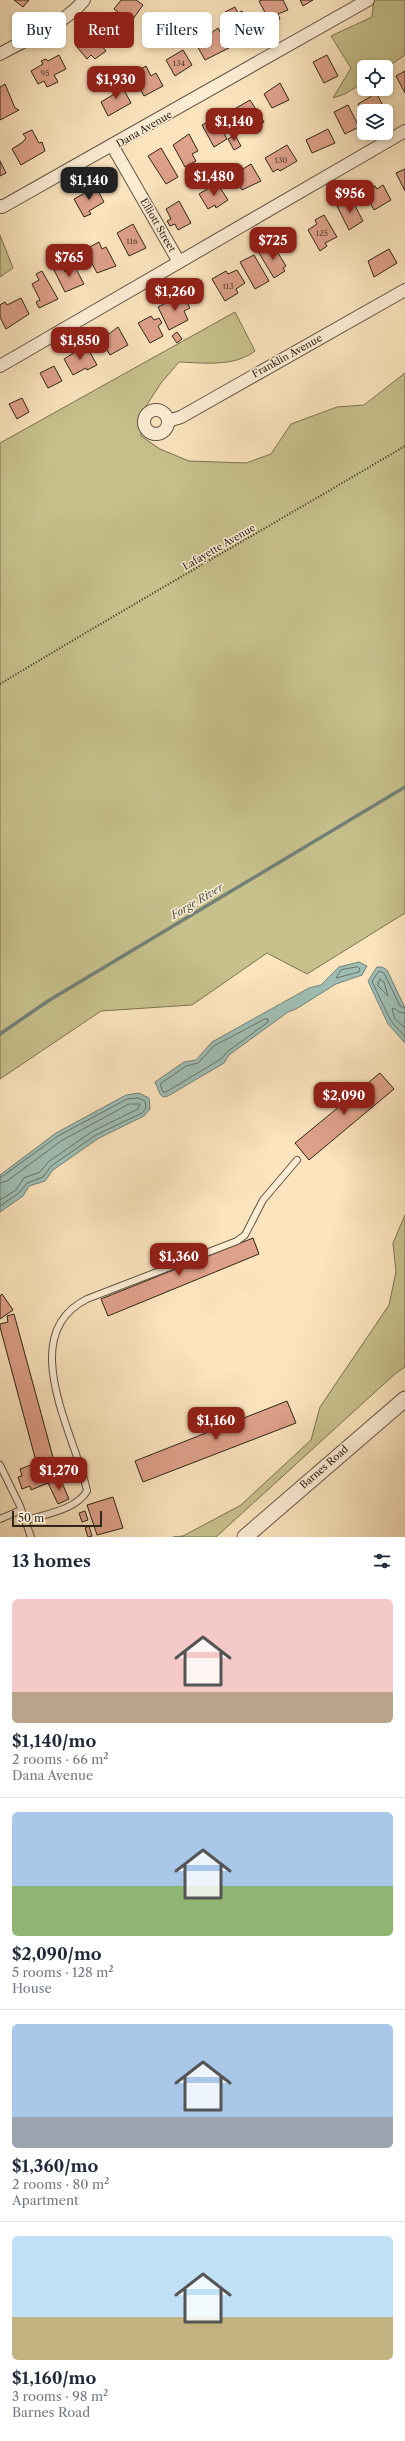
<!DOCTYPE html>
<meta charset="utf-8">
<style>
body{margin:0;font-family:"Libre Caslon Text",serif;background:#f2f2f3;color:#1f2937;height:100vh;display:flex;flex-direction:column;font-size:15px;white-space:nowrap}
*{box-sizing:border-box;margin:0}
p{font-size:13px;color:#747a83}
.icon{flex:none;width:22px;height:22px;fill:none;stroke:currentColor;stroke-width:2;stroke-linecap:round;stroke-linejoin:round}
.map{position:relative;height:1537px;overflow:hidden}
.side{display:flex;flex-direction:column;background:#fff;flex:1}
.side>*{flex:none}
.guide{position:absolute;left:12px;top:12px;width:381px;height:36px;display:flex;gap:8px}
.controls{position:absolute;left:357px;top:60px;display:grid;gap:8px}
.controls a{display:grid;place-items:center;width:36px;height:36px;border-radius:6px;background:#fff;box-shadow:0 2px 6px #0003;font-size:20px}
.scale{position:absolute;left:12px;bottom:10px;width:90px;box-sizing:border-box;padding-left:4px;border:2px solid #2e251d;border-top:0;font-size:11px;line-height:14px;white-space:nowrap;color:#2e251d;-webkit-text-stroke:3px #fcedd5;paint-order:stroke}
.price{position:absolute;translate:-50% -34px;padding:0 9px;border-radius:8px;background:#8f2418;color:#fff;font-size:13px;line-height:26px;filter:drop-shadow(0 1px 2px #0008)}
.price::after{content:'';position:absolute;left:50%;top:24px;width:12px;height:9px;margin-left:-6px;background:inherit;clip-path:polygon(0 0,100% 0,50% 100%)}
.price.selected{background:#222;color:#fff}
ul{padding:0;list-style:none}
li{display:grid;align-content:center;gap:8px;height:212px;padding:0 12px}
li+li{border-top:1px solid #e0e1e3}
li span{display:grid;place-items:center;height:124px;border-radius:6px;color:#555}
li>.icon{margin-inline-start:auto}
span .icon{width:72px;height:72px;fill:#fffc;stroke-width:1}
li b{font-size:17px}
h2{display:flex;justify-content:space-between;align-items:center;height:48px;padding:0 12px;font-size:17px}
.chip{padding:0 14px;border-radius:6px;background:#fff;box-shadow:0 2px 6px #0003;font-size:14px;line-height:36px}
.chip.selected{background:#8f2418;color:#fff}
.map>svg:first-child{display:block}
</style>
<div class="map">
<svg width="405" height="1537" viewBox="0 0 405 1537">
<rect width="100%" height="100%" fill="#fbe4be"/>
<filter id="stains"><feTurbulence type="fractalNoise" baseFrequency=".005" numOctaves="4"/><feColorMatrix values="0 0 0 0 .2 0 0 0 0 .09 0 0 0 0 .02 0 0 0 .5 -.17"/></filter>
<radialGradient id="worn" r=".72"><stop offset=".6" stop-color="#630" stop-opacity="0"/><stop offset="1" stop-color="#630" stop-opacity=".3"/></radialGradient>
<g fill="#c7c18c" stroke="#7a7354">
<path d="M374,0H405V55L386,68L364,67V82L345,94L333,98L351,68L331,36L372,17Z"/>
<path d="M0,235L13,268L0,277Z"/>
<path d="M235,312L255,351C234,367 205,363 179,362L161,383L143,411L141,436L160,449L189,461L246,463L271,454L291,424L337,407L364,405L405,373V913L307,974L267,953L192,1005L101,1011L0,1079V443Z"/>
<path d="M405,1215V1367L396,1373L216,1537H173L183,1536L241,1505L311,1440L320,1407L389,1305L396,1272L393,1243Z"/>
</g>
<g fill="#9fbeb4" stroke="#728178">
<path d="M359,962L367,966L362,975L336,984L296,1009L288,1012L229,1055L224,1063L168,1096L163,1097L160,1094L155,1082L184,1062L196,1060L212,1042L309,988L321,985L339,967Z"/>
<path d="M377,967H382L387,970L405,1008V1043L388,1024L368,981Z"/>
<path d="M139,1093L149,1098L150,1109L144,1116L99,1138L53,1170L45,1181L29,1186L23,1196L0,1212V1175L56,1133L126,1095Z"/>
</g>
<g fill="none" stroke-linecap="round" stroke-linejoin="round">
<g stroke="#667268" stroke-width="1">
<path d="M358,967L360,969L359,972L336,978L341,970Z"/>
<path d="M380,979L384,982L388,996L378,986Z"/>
<path d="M405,1008L400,1006L384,973L379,971L372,981C373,984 390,1020 392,1022C395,1027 401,1031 405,1037"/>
<path d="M405,1013L399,1012L394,1008L392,1009L395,1019L405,1028"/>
<path d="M265,1019H268V1022L227,1052L221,1059L166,1092H163L160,1084L186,1066L198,1063L214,1046Z"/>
<path d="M0,1178L58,1136L127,1099L138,1098L145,1101L146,1108L142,1113L96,1135L51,1166L43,1177L27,1183L19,1193L0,1206"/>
<path d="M0,1183L7,1181L61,1141L129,1104H140L138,1109L93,1131L48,1162L40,1172L24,1178L16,1190L0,1200"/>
</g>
<path stroke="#728178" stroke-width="3.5" d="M0,1034L48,1001L405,787"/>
</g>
<g fill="#dea18a" stroke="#2e251d">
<path d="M14,0H29L23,7Z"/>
<path d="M121,0H136L143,5L131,22L114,9Z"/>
<path d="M262,0H283L288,10L278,14L280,19L271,24L259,1Z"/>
<path d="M300,0H313L303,6Z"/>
<path d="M235,7L238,13L242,11L255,33L240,42L225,12Z"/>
<path d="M101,26L111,39L102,46L106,51L95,59L91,55L87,59L77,47L86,39L84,36L89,32L91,34Z"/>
<path d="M218,28L229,48L205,60L196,44Z"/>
<path d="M183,50L192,65L175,76L166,60Z"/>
<path d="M59,55L66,69L54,75L58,82L47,87L44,81L38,84L31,71L43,64L41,61L46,59L48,61Z"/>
<path d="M327,55L338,76L324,83L313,62Z"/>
<path d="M146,66L151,76L156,73L163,86L144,96L138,85L134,88L128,76Z"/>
<path d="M405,71V93L396,76Z"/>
<path d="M119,81L131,103L108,116L101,102L116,93L112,86Z"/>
<path d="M280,83L289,100L272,108L264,94Z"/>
<path d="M5,84L15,108L19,110L0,120V87Z"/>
<path d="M374,89L386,111H364V113L358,104L370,97L373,94L371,91Z"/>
<path d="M250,100L264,122L255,127L249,118L239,124L231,111Z"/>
<path d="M348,105L359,127L345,134L334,112Z"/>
<path d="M216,118L227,139L214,147L202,125Z"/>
<path d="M328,129L335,143L312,153L306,140Z"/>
<path d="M32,130L39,143L42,142L45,151L21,165L12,149L23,142L26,138L23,134Z"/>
<path d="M189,134L198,151L192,154L196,161L185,167L173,145Z"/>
<path d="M235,135L241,146L234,150L228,139Z"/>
<path d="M287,145L297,161L280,171L278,169L273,172L265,158Z"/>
<path d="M161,148L178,177L166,184L148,156Z"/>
<path d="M0,161L6,173L0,176Z"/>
<path d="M251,164L261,181L242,190L233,175Z"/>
<path d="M405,169V191L396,173Z"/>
<path d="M217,183L228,200L216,208L215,205L208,209L199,194Z"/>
<path d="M383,185L391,200L374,210L364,192L375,186L377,189Z"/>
<path d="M96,187L104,202L89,211L91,214L84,217L74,199Z"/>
<path d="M351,198L363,221L349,230L337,206Z"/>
<path d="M179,201L191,223L178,230L175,224L170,226L167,221L171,219L166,209Z"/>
<path d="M324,215L337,237L325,243L327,246L320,251L308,230L317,224L315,220Z"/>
<path d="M133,224L146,248L129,256L117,233Z"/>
<path d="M99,242L102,249L106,247L116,266L97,273L89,258L92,257L88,248Z"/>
<path d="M273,245L286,266L283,268L285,271L274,278L259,253Z"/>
<path d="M389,249L397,263L374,277L368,261Z"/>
<path d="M254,255L269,281L255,289L240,262Z"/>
<path d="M74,265L84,284L65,292L54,270L62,266L65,272Z"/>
<path d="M237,270L245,283L236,289L238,293L225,301L212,279L226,271L228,274Z"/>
<path d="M42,271L58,299L39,308L36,302L40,300L32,284L39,280L36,274Z"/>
<path d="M183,294L190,308L184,311L188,320L169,330L158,307Z"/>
<path d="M21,298L29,314L6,329L0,317V305L5,302L7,305Z"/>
<path d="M151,316L154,320L159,318L162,323L158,326L163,336L150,343L138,323Z"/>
<path d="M118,327L128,345L110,355L101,340Z"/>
<path d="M177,332L182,339L177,343L172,336Z"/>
<path d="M86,345L97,365L87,370L86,368L73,375L64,359Z"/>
<path d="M54,366L62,381L48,388L40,373Z"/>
<path d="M22,398L29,412L17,419L9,404Z"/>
<path d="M380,1073L394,1089L309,1160L295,1143Z"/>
<path d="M253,1238L259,1254L108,1316L101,1299Z"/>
<path d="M2,1294L13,1310L0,1319V1296Z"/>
<path d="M14,1314L54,1461L37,1465L0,1327V1324L8,1322L7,1316Z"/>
<path d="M287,1401L296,1423L143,1482L135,1461Z"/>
<path d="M50,1464L51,1467L55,1465L57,1472L46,1478L48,1483L31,1490L30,1486L22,1489L18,1477L22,1476L20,1469L31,1465L33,1471Z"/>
<path d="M60,1478L69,1499L58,1504L48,1483Z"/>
<path d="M113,1497L123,1528L97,1535L87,1505Z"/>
<path d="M85,1511L88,1520L82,1522L79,1513Z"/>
<path d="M89,1526L92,1536L88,1537L85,1528Z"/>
</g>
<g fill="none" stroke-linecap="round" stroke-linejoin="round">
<defs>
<g id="service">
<path d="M0,1465L20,1506L31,1537"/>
<path d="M0,1519L21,1510"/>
<path d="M25,1521C45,1514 76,1510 87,1491C76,1436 14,1335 87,1299L237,1241L245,1235L263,1200L297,1160"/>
</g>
<g id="minor">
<path d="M0,54C25,40 66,23 84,0"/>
<path d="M113,147L179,262"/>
<path d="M0,206L2,207L368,0"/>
<path d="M0,366L405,131"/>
<circle cx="156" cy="422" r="12"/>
<path d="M168,421L181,417L405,290"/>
</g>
<path id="tertiary" d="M245,1537L405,1399"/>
</defs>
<use href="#service" stroke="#615545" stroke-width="8"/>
<use href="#minor" stroke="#615545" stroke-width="14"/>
<use href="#tertiary" stroke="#615545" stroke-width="17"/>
<path stroke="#2e251d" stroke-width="2" stroke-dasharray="1 2" stroke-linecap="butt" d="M0,684C134,603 270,526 405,446"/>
<use href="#service" stroke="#fcedd5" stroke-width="6"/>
<use href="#minor" stroke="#fcedd5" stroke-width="12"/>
<use href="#tertiary" stroke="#fcedd5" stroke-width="15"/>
</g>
<g text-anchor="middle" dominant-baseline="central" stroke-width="3" stroke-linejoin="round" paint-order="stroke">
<g font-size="8" fill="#5a4438">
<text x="179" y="63">134</text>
<text x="45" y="73">95</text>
<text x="281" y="160">130</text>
<text x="322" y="233">125</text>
<text x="132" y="241">116</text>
<text x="228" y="286">113</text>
</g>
<g font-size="10" fill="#2e251d" stroke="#fcedd5">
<text transform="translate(144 129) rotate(-30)">Dana Avenue</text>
<text transform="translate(158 225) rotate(60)">Elliott Street</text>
<text transform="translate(287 356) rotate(-29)">Franklin Avenue</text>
<text transform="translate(219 547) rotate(-30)">Lafayette Avenue</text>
<text transform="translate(324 1467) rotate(-41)">Barnes Road</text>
</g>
<g font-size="11" font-style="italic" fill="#50534a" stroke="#fcedd5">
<text transform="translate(197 901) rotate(-31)">Forge River</text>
</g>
</g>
<rect width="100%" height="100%" filter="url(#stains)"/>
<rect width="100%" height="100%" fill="url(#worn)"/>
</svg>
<div class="controls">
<a><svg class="icon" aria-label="locate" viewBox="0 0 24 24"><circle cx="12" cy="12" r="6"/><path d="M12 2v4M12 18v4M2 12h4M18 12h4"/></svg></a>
<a><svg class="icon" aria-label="layers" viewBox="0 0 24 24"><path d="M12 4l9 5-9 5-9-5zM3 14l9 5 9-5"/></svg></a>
</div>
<div class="scale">50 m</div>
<b class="price" style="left:116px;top:100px">$1,930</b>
<b class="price" style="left:234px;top:142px">$1,140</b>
<b class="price" style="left:214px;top:197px">$1,480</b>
<b class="price selected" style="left:89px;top:201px">$1,140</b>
<b class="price" style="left:350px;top:214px">$956</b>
<b class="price" style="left:273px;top:261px">$725</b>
<b class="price" style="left:69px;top:278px">$765</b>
<b class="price" style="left:175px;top:312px">$1,260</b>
<b class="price" style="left:80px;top:361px">$1,850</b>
<b class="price" style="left:344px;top:1116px">$2,090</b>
<b class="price" style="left:179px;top:1277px">$1,360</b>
<b class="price" style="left:216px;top:1441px">$1,160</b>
<b class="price" style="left:59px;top:1491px">$1,270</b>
<div class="guide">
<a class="chip">Buy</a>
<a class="chip selected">Rent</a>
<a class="chip">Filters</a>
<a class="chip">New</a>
</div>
</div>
<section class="side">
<h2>13 homes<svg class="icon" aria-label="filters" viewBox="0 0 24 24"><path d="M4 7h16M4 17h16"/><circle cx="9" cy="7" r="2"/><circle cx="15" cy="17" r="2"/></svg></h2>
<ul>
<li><span style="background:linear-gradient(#f6c9c9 75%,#b9a48a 0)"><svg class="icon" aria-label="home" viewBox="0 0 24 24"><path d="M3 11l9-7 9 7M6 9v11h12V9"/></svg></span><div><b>$1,140/mo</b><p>2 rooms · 66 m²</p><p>Dana Avenue</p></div></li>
<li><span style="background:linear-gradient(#a9c7e8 60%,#8fb573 0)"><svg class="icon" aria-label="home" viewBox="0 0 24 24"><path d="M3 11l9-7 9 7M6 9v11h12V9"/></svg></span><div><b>$2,090/mo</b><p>5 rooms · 128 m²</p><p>House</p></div></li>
<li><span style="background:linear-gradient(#a9c7e8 75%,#9aa5b1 0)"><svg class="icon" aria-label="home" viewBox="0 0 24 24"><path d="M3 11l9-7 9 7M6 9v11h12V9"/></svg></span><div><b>$1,360/mo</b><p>2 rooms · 80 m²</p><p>Apartment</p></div></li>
<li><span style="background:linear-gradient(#bfe0f5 65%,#c2b280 0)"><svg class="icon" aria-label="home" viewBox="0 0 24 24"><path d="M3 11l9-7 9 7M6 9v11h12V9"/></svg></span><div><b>$1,160/mo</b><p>3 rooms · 98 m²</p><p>Barnes Road</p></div></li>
</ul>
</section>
